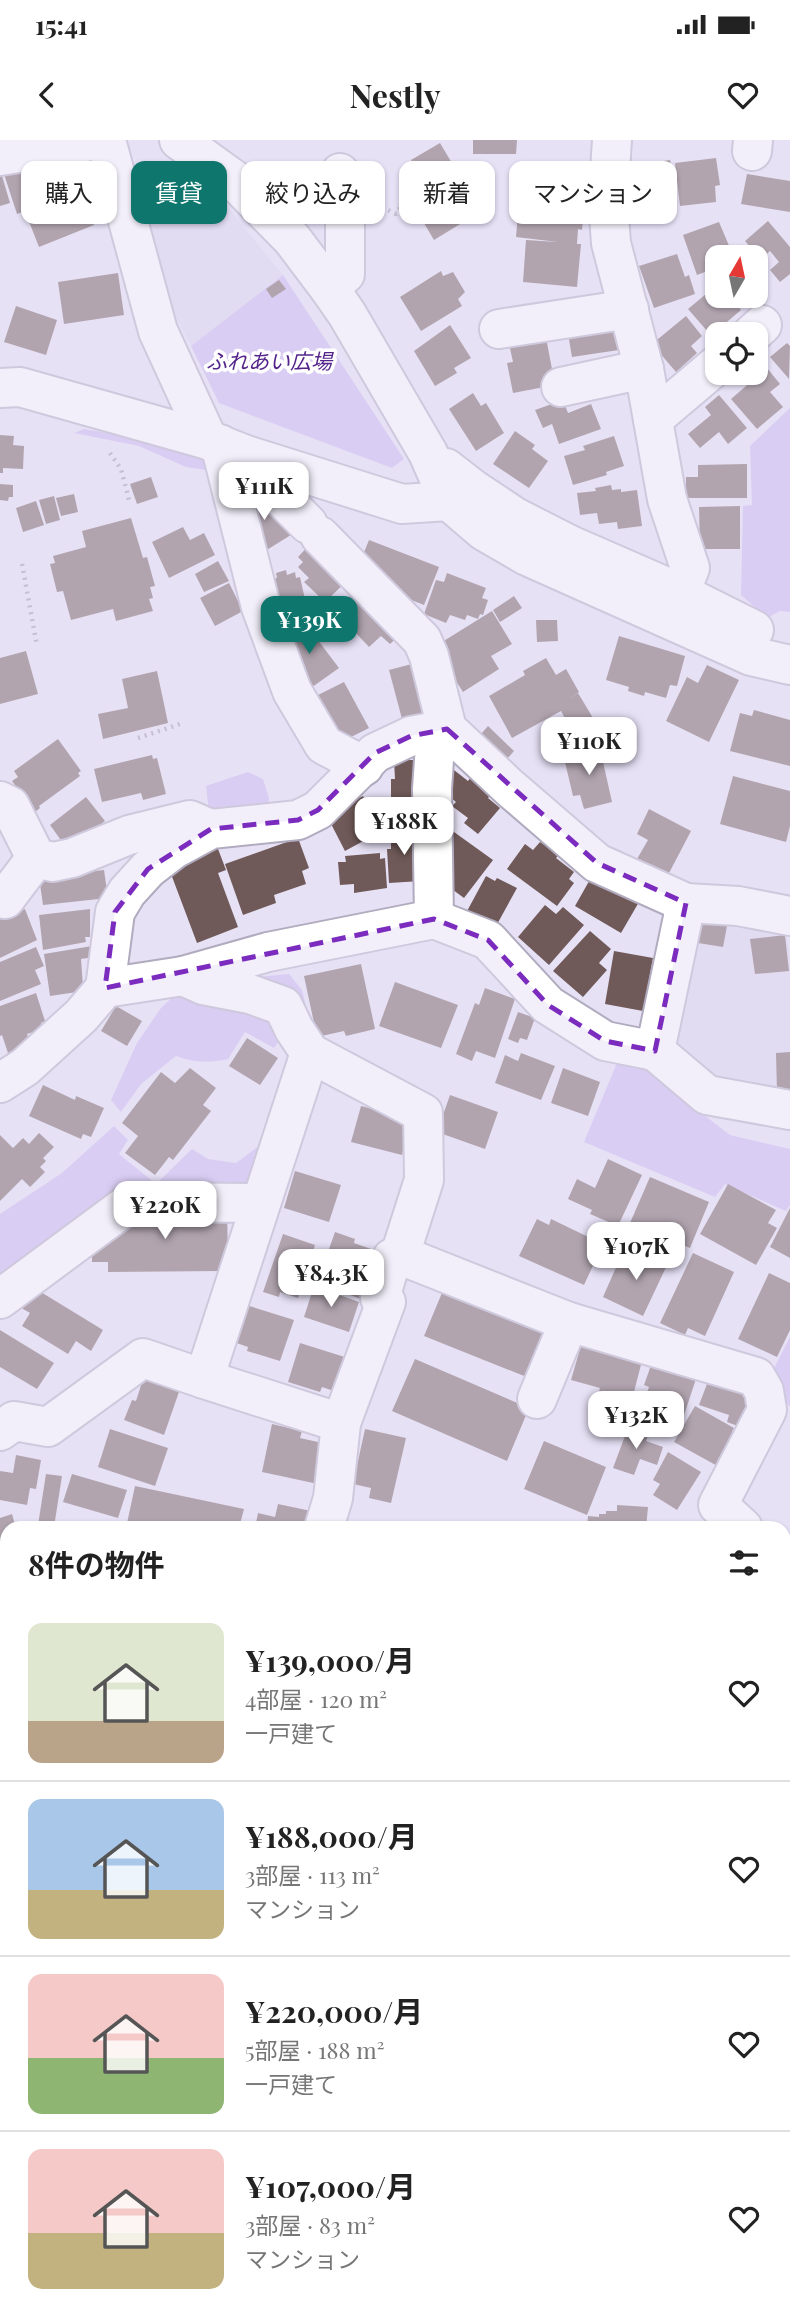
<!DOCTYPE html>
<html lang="ja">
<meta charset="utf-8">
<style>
body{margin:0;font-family:"Playfair Display","Noto Sans JP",serif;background:#f6f6f6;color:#222;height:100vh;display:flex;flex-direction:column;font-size:26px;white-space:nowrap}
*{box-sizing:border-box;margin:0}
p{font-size:23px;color:#767676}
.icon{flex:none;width:38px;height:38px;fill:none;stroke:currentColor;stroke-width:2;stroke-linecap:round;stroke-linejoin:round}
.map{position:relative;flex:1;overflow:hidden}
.side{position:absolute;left:0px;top:1381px;width:791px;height:800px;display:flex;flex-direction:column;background:#fff;border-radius:21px 21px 0 0;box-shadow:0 2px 5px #0004}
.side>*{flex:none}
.guide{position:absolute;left:21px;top:21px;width:749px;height:63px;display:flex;gap:14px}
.needle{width:46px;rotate:9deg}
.tools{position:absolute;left:705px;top:105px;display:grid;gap:14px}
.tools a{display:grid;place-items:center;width:63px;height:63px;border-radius:14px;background:#fff;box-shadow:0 2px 5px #0004;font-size:35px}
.price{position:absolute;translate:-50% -60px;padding:0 16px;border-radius:14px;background:#fff;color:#222;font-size:23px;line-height:46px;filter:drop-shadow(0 2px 4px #0008)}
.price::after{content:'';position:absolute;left:50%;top:42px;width:21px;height:16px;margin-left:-10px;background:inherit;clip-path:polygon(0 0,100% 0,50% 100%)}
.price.active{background:#0f766e;color:#fff}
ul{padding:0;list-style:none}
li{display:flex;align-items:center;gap:21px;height:175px;padding:0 28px}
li+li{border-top:2px solid #e0e0e0}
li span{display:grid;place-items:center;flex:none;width:196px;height:140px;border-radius:14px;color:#555}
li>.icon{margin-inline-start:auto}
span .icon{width:84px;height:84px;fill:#fffc;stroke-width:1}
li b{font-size:30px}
h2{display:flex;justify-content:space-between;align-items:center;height:84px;padding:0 28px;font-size:30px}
.chip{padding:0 24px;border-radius:14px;background:#fff;box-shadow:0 2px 5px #0004;font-size:24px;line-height:63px}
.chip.active{background:#0f766e;color:#fff}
.status{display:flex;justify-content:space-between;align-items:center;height:49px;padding:0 35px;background:#fff;direction:ltr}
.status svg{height:19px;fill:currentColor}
header{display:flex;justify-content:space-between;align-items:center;height:91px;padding:0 28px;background:#fff;font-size:32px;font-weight:700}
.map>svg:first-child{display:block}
</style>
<div class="status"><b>15:41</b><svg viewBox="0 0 49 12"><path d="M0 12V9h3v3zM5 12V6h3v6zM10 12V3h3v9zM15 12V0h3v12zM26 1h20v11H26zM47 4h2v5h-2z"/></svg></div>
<header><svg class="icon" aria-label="back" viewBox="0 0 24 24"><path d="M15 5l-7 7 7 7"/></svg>Nestly<svg class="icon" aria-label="heart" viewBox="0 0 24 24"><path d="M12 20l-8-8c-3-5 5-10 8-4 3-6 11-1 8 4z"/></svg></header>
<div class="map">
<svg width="790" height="2179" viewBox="0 0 790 2179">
<rect width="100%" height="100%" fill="#e7e1f5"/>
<g fill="#dcd4ef">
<path d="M196,43L228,68L283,135L191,206L160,147L142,78Z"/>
<path d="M693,774L785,784L790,816V957L715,943L678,907L674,889Z"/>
</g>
<g fill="#c7b3ef">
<path d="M283,135L404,319L392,328L219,263L191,206Z"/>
<path d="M790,268V472L780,471L767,478L741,455L743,366L752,365L750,306Z"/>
<path d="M84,289L149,300L215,324L219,332L186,327L139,306L74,293Z"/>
<path d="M248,632L263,639L269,658L267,673L209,672L206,646Z"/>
<path d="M289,834L302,850L312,892L283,896L274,908L245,892L228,919C209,923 194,923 176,916L141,944L121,972L111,960L137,903L161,868L181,849L247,838Z"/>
<path d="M617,923L663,934L700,972L730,995L790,1009V1065L786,1071L725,1044L715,1057L584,1002Z"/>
<path d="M114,986L128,1000L119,1014L156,1044L192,1009L208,1019L236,1023L275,994L254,1054H128L0,1155V1074L62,1033Z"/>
<path d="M790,1197V1267L768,1240Z"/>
</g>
<g fill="#705a59">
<path d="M473,0H517L516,14H473Z"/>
<path d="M440,3L478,67L472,71L475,75L434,100L409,58L419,52L404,27L412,22L411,20Z"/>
<path d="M80,9L93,44L65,54L52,18Z"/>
<path d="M45,13L61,59L17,74L2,28Z"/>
<path d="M716,18L720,45L715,46L716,62L680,66L675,23Z"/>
<path d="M670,20L676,58L666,60L668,69L644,73L637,25Z"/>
<path d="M0,29L10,63L0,66Z"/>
<path d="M166,29L173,42L148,56L141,43Z"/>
<path d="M747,34L790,41V72L741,64Z"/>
<path d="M520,49L585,56L582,90L578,89L577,104H581L577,147L523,142L526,100L558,102L516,97Z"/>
<path d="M81,53L94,85L39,107L26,74Z"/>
<path d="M768,81L790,107V134L780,142L770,130L779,122L770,111L761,119L745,101Z"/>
<path d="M719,82L730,108L725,110L728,117H718V127L697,135L683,95Z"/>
<path d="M677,114L685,137L689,135L695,154L654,168L639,126Z"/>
<path d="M441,131L443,136L453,132L465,152L458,159L462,166L421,191L400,157Z"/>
<path d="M118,133L124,175L64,184L58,142Z"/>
<path d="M279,140L286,149L272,158L266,149Z"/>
<path d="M718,144V156L748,157L738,166L741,170L721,187L718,183L708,192L688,169Z"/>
<path d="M16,166L57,180L46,215L4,202Z"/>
<path d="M686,176L702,196L691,206L697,213L676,232L652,204Z"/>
<path d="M615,181L619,210L572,217L567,188Z"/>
<path d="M450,185L471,218L454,228L457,233L435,246L414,211Z"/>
<path d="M545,192L555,245L513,253L507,223L513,222L508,199Z"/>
<path d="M787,203L790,206L789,239L770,217Z"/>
<path d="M767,228L780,244L770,252L783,267L757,289L731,259Z"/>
<path d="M473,253L481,266L486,263L504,293L476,311L449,269Z"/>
<path d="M719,255L747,288L728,304L719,292L700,308L688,294L711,275L705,267Z"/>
<path d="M563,260L568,273L591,264L601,289L559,304L552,284L543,288L535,270Z"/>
<path d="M515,291L535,305L532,309L548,321L529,348L493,324Z"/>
<path d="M0,295L14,296L13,305L24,306L23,329L3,328V333H0Z"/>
<path d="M614,296L624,326L606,332L607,335L573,345L564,316L585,310L583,306Z"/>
<path d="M747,324V358H686V337H698V325Z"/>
<path d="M151,337L158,357L137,364L130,344Z"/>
<path d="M0,344L13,345V357H9L8,361L0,360Z"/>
<path d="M611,345L612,350L621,349V352L637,350L642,386L618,389L617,382L599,384L597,373L580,375L577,353L596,351L595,348Z"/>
<path d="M255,350L268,371L272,368L294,393L262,413L239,360Z"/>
<path d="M74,354L78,372L61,376L56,358Z"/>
<path d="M54,356L60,380L46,384L39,360Z"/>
<path d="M36,361L44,385L23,392L16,368Z"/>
<path d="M740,366V409H700L699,367Z"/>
<path d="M131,378L143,418L147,417L155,446L150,447L153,458L149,459L153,471L116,481L113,469L71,480L63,451L57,452L50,424L55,423L53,416L86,407L82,391Z"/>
<path d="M183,387L190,400L204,393L215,415L169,438L152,402Z"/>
<path d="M369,400L439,427L424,465L391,452L376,438L380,429L360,422Z"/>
<path d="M313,401L351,437L325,462L304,442L309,438L298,427L303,422L298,417Z"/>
<path d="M218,421L229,441L204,452L195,434Z"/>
<path d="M286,430L287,435L295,432L296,438L300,437L309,477L278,485L267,441L277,438L276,433Z"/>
<path d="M447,433L486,448L482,458L488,460L483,475L480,474L478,479L467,475L465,480L450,475L446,483L424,474L436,440L444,442Z"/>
<path d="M229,443L243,471L215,486L200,458Z"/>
<path d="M362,445L404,491L390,504L381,496L369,507L337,473L341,469L339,466Z"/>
<path d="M514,456L522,468L500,482L493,470Z"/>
<path d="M492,471L512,504L491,516L499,529L463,552L434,507Z"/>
<path d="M536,480H557L558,501L537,502Z"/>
<path d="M305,483L339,528L308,550L280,502Z"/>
<path d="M619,496L685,516L677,546L670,545L666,558L645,552L644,556L628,551L629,547L606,540Z"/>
<path d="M26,511L38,554L0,564V518Z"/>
<path d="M546,518L556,535L566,529L579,552L569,559L578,553L593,578L572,591L561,571L512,598L489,556L525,535L523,531Z"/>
<path d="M423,521L436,571L402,579L389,530Z"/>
<path d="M707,525L739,540L709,602L666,581L687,537L698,543Z"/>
<path d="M157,531L168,583L103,599L98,574L128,568L122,539Z"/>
<path d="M344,542L369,588L335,605L312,558Z"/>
<path d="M754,570L790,580V626L730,611L740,573L752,576Z"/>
<path d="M488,586L514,611L501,626L474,602Z"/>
<path d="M58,599L81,631L78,633L80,636L39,666L40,668L35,672L12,641L18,637L14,631Z"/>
<path d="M599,604L612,662L584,669L580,655L573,656L564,618L585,613L584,608Z"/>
<path d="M152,615L153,619L157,618L166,654L143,660L141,653L102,662L94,629Z"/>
<path d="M394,620H419L424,664L391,665V639H395Z"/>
<path d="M454,630L468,641L471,637L492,654L488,658L500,668L478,694L464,683L468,678L452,666L456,662L439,648Z"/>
<path d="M733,636L790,651V686L786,702L720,684Z"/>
<path d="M363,656L366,662L371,659L386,685L377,690L378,693L345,711L327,676Z"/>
<path d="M86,657L105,681L68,710L50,685Z"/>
<path d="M649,669L691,691L668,735L637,719L648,700L637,694Z"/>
<path d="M417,688L421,741L389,743L387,709H391V703H396L395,689Z"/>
<path d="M454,692L493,720L464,758L445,744L438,714Z"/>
<path d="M298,698L309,728L302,731L306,744L274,755L276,763L243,775L225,724Z"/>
<path d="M215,701L226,730L218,733L238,787L197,803L168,726Z"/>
<path d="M540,702L548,707L551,704L561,712L556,718L574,732L569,739L574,743L557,766L507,729L525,704L533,710Z"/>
<path d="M380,713V719L385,718L387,748L354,753V744L340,745L338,722H346L345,716Z"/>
<path d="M104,730L108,758L43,765L39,737Z"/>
<path d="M486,736L495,741L497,738L517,748L495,788L466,773Z"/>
<path d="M592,736L639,762L621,793L575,766Z"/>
<path d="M545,765L556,774L563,767L584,785L549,825L518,797Z"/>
<path d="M25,769L37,800L0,818V779Z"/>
<path d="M90,769V797H85L86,802L43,810L39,775Z"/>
<path d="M696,781L727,786L723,807L692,802Z"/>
<path d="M590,791L611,809L599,823L607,830L583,857L553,831Z"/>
<path d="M785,795L789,831L755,834L750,799Z"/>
<path d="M92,806L94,817L81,819L83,847L77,852L50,856L44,814Z"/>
<path d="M36,807L44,826L35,830L41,844L0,861V822Z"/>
<path d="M614,811L653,818L643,871L605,864Z"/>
<path d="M361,824L375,889L346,896L344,891L317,897L304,836Z"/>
<path d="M395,842L458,865L441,908L379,886Z"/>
<path d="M485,848L515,859L495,918L476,911L472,921L456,914L475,863L479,865Z"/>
<path d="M36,853L45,881L41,883L43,889L27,894L31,905L8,913L2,895L0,896V866Z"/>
<path d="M116,866L142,881L127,906L101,891Z"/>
<path d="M518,872L535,878L527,900L520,898L518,903L508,899Z"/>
<path d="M247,898L278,918L260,945L229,926Z"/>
<path d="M790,912V951L777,952L776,913Z"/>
<path d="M521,913L555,926L541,960L495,943L505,915L518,921Z"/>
<path d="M190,928L216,948L203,965L211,971L173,1020L169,1017L155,1035L125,1013L138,996L122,983L161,932L175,943Z"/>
<path d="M563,928L600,942L588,976L551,963Z"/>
<path d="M43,945L75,960L76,956L104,968L91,997L83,994L81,999L29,976Z"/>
<path d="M450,955L498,972L485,1009L437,992Z"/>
<path d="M361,966L411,979L402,1015L351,1002Z"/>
<path d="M39,993L54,1007L43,1018L46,1021L40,1027L45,1032L30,1047L22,1039L0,1061V995L13,1008L23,998L29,1004Z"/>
<path d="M608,1019L642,1035L618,1086L590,1074L592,1070L568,1059L577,1039L595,1048Z"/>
<path d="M295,1031L341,1045L329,1082L284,1068Z"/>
<path d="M650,1037L709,1062L690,1108L630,1083Z"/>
<path d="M728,1044L776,1070L768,1083L777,1088L756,1125L700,1094Z"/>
<path d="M227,1065L228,1125L223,1131L108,1132V1122H92V1100L122,1072Z"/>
<path d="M790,1068V1118L770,1107Z"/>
<path d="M537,1079L549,1085L551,1079L603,1104L584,1145L519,1116Z"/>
<path d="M335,1092L355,1099L354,1103L371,1109L367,1119L374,1122L361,1159L317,1143Z"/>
<path d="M283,1094L315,1105L298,1158L280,1152L279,1157L263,1152Z"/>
<path d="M635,1109L668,1123L643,1176L603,1157L618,1123L622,1124L626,1115L631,1117Z"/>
<path d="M693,1113L734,1132L705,1196L688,1188L685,1195L660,1183Z"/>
<path d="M769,1133L790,1143V1190L777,1217L738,1199Z"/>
<path d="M31,1146L103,1190L91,1211L76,1201L68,1214L22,1186L30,1173L18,1166Z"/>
<path d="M314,1146L359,1162L349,1192L304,1177Z"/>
<path d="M444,1148L558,1194L539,1242L424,1196Z"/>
<path d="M243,1164L294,1180L280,1221L247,1211L248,1207L231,1201Z"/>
<path d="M0,1190L54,1223L37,1249L0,1227Z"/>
<path d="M584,1195L643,1217L628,1275L595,1265L600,1248L571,1240Z"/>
<path d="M300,1203L351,1219L340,1253L322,1247L320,1252L288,1242Z"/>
<path d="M655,1214L699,1230L680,1287L677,1286L674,1292L654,1286L657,1279L654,1278L659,1262L645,1258L649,1247L644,1245Z"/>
<path d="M415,1219L529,1268L507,1321L392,1271Z"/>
<path d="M144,1236L180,1249L164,1295L124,1280L132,1260L136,1261Z"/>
<path d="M710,1236L754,1259L743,1288L727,1282L729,1275L699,1265Z"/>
<path d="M695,1266L734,1288L732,1292L742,1297L721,1328L674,1302Z"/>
<path d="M272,1284L302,1291L300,1298L327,1304L318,1344L262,1332Z"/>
<path d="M629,1285L649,1293L646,1301L663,1307L657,1325L640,1319L634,1335L613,1328Z"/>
<path d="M110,1289L168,1308L155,1346L98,1327Z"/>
<path d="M365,1289L406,1298L391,1363L369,1358L371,1348L353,1344Z"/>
<path d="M544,1301L606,1327L587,1375L524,1349Z"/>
<path d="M668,1312L701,1332L677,1370L653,1355L660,1344L653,1340Z"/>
<path d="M16,1315L41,1320L36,1349L30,1348L27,1365L0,1360V1331L13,1333Z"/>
<path d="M46,1334L62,1336L54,1387L38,1385Z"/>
<path d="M72,1334L127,1350L118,1378L63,1362Z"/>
<path d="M135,1346L244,1369L239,1388H126Z"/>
<path d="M278,1364L311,1371L307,1388H255L258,1373L275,1377Z"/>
<path d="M617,1365L648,1367L646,1388H587L588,1376L599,1377V1374H606V1371H617Z"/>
<path d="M12,1374L16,1388H7V1420L0,1422V1378Z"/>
<path d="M2,1450H7V1492L0,1493V1455L3,1454Z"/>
<path d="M7,1552V1599L0,1601V1555Z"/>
<path d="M0,1653H7L4,1703H0Z"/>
<rect x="0" y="1722" width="7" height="44"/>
<path d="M0,1816L7,1817L3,1864H0Z"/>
<path d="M784,1871H789L788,1904L784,1903Z"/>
<path d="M0,1893L7,1894V1928L0,1927Z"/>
<path d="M0,1994L7,1995V2033L0,2032Z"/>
<path d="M0,2059L7,2060V2105L0,2104Z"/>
<path d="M0,2118H3V2122L7,2123V2158L0,2157Z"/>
<path d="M125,2174H176V2179H124Z"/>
<path d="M215,2174H261L260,2179H229L214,2176Z"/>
<path d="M277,2174H323V2179H276Z"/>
<path d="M431,2174H479L478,2176L485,2179H429Z"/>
<path d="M512,2174H572L569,2179H508Z"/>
</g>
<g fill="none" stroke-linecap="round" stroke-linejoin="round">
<defs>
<g id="minor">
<path d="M106,0L158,191L208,300"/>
<path d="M179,0L233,39L292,99L329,148L347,174L428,313L449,361L484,391L527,416L751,516L790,525"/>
<path d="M612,0L608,62L611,103L644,229L667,359L690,428L680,453"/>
<path d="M752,11L753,0"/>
<path d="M0,16L97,0"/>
<path d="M329,148L345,134V84L340,33"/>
<path d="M499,189L629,169"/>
<path d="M752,194L762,185"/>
<path d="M561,247L644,229"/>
<path d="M0,248L20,247L208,300L246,315L402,364L449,361"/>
<path d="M653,279L718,224"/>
<path d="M220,304L261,467L292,551L324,605L364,626"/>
<path d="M246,315L260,336L308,384"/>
<path d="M446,328L473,349L515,377L570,405L680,453L754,490"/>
<path d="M320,396L422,500L429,516L447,589"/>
<path d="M0,661L10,666L36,718L53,722L72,718L129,695L190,680L208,688"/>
<path d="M5,759L36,718"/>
<path d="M434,779L432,649L436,591"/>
<path d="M183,836L203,845L250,854L283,866L294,889L310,913"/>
<path d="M105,848L115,772L127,752L148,729L174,709L211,689L298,680L318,670L375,613L411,596L447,589L510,648L597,723L686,763"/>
<path d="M655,911L707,955L790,970"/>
<path d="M0,943L25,927L81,876L105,848L183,836L268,812L434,779L488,800L548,865L605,901L655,911L686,763L738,766L790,776"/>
<path d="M0,1159L131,1062L260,1063"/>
<path d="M537,1259L569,1182"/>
<path d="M341,1283L386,1162L380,1158L392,1118L400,1115"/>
<path d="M0,1291L14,1281L48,1287L143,1218L204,1239"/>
<path d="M324,1388L333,1358L341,1283L204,1239L310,913L423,973L424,1040L400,1115L569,1182L756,1237L764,1251L767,1270L718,1365L743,1388"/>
<path d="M784,1425L790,1431"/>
<path d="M0,1541L7,1538"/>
<path d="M0,1641L7,1642"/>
<path d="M784,1681L790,1682"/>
<path d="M784,1764L790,1757"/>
<path d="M0,1797L7,1798"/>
<path d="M0,1961H7"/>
<path d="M784,2025L790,2021"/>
<path d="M609,2174L622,2179"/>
<path d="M762,2174L763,2179"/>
<path d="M32,2179L33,2174"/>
<path d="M193,2179L194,2174"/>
<path d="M408,2179L412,2174"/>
</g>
</defs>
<use href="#minor" stroke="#b1abbf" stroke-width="42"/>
<g stroke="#9a96a5" stroke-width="4.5" stroke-dasharray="2 5" stroke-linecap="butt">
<path d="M382,67L396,74L404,62"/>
<path d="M110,313L121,329L129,360"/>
<path d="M22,424L37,506"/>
<path d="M138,598L183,583"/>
</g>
<use href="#minor" stroke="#fff" stroke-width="38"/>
</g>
<path d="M0 0H790V2179H0ZM447,589L597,723L686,763L655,911L605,901L548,865L488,800L434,779L105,848L115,772L148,729L211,689L298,680L318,670L375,613L411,596Z" fill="#e7e1f5" fill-opacity=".55" fill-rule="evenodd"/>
<path fill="none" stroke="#7b2cbf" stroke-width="5" stroke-dasharray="14 9" stroke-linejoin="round" d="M447,589L597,723L686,763L655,911L605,901L548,865L488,800L434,779L105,848L115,772L148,729L211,689L298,680L318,670L375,613L411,596Z"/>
<g text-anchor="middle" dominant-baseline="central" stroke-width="7" stroke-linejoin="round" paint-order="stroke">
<g font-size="21" font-style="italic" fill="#53248a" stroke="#fff">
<text x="269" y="220">ふれあい広場</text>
</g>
</g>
</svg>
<div class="tools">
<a><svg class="needle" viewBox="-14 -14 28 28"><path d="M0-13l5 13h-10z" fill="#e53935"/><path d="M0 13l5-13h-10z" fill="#767676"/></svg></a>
<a><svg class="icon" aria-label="locate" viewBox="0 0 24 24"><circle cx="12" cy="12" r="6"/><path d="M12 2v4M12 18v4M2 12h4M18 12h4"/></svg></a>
</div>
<b class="price" style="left:264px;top:382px">¥111K</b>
<b class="price active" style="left:309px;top:516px">¥139K</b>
<b class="price" style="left:589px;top:637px">¥110K</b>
<b class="price" style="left:404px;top:717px">¥188K</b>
<b class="price" style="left:165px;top:1101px">¥220K</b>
<b class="price" style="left:636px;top:1142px">¥107K</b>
<b class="price" style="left:331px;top:1169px">¥84.3K</b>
<b class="price" style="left:636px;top:1311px">¥132K</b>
<div class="guide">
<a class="chip">購入</a>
<a class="chip active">賃貸</a>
<a class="chip">絞り込み</a>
<a class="chip">新着</a>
<a class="chip">マンション</a>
</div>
<section class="side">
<h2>8件の物件<svg class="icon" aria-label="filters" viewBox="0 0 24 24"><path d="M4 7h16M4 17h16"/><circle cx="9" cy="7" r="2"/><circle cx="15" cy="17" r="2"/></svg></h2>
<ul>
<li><span style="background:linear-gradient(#dfe7d0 70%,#b9a48a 0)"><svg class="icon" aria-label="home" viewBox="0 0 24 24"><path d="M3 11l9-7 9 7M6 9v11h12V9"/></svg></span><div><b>¥139,000/月</b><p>4部屋 · 120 m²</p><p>一戸建て</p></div><svg class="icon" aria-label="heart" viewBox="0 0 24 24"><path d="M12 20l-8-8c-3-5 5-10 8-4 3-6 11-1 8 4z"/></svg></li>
<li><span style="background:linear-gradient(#a9c7e8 65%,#c2b280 0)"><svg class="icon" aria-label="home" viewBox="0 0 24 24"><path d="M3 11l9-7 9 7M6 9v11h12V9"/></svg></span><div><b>¥188,000/月</b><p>3部屋 · 113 m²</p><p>マンション</p></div><svg class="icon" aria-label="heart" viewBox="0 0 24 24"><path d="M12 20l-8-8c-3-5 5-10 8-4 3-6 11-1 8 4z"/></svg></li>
<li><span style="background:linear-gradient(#f6c9c9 60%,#8fb573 0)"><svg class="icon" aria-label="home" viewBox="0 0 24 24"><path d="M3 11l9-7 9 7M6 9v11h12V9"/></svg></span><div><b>¥220,000/月</b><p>5部屋 · 188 m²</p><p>一戸建て</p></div><svg class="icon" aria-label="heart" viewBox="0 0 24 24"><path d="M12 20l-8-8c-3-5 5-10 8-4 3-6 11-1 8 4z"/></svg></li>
<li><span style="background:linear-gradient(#f6c9c9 60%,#c2b280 0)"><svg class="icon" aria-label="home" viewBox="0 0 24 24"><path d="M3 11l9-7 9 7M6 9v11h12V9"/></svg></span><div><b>¥107,000/月</b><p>3部屋 · 83 m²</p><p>マンション</p></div><svg class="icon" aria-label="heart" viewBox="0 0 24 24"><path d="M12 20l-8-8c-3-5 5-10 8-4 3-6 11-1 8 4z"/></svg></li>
</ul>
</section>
</div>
